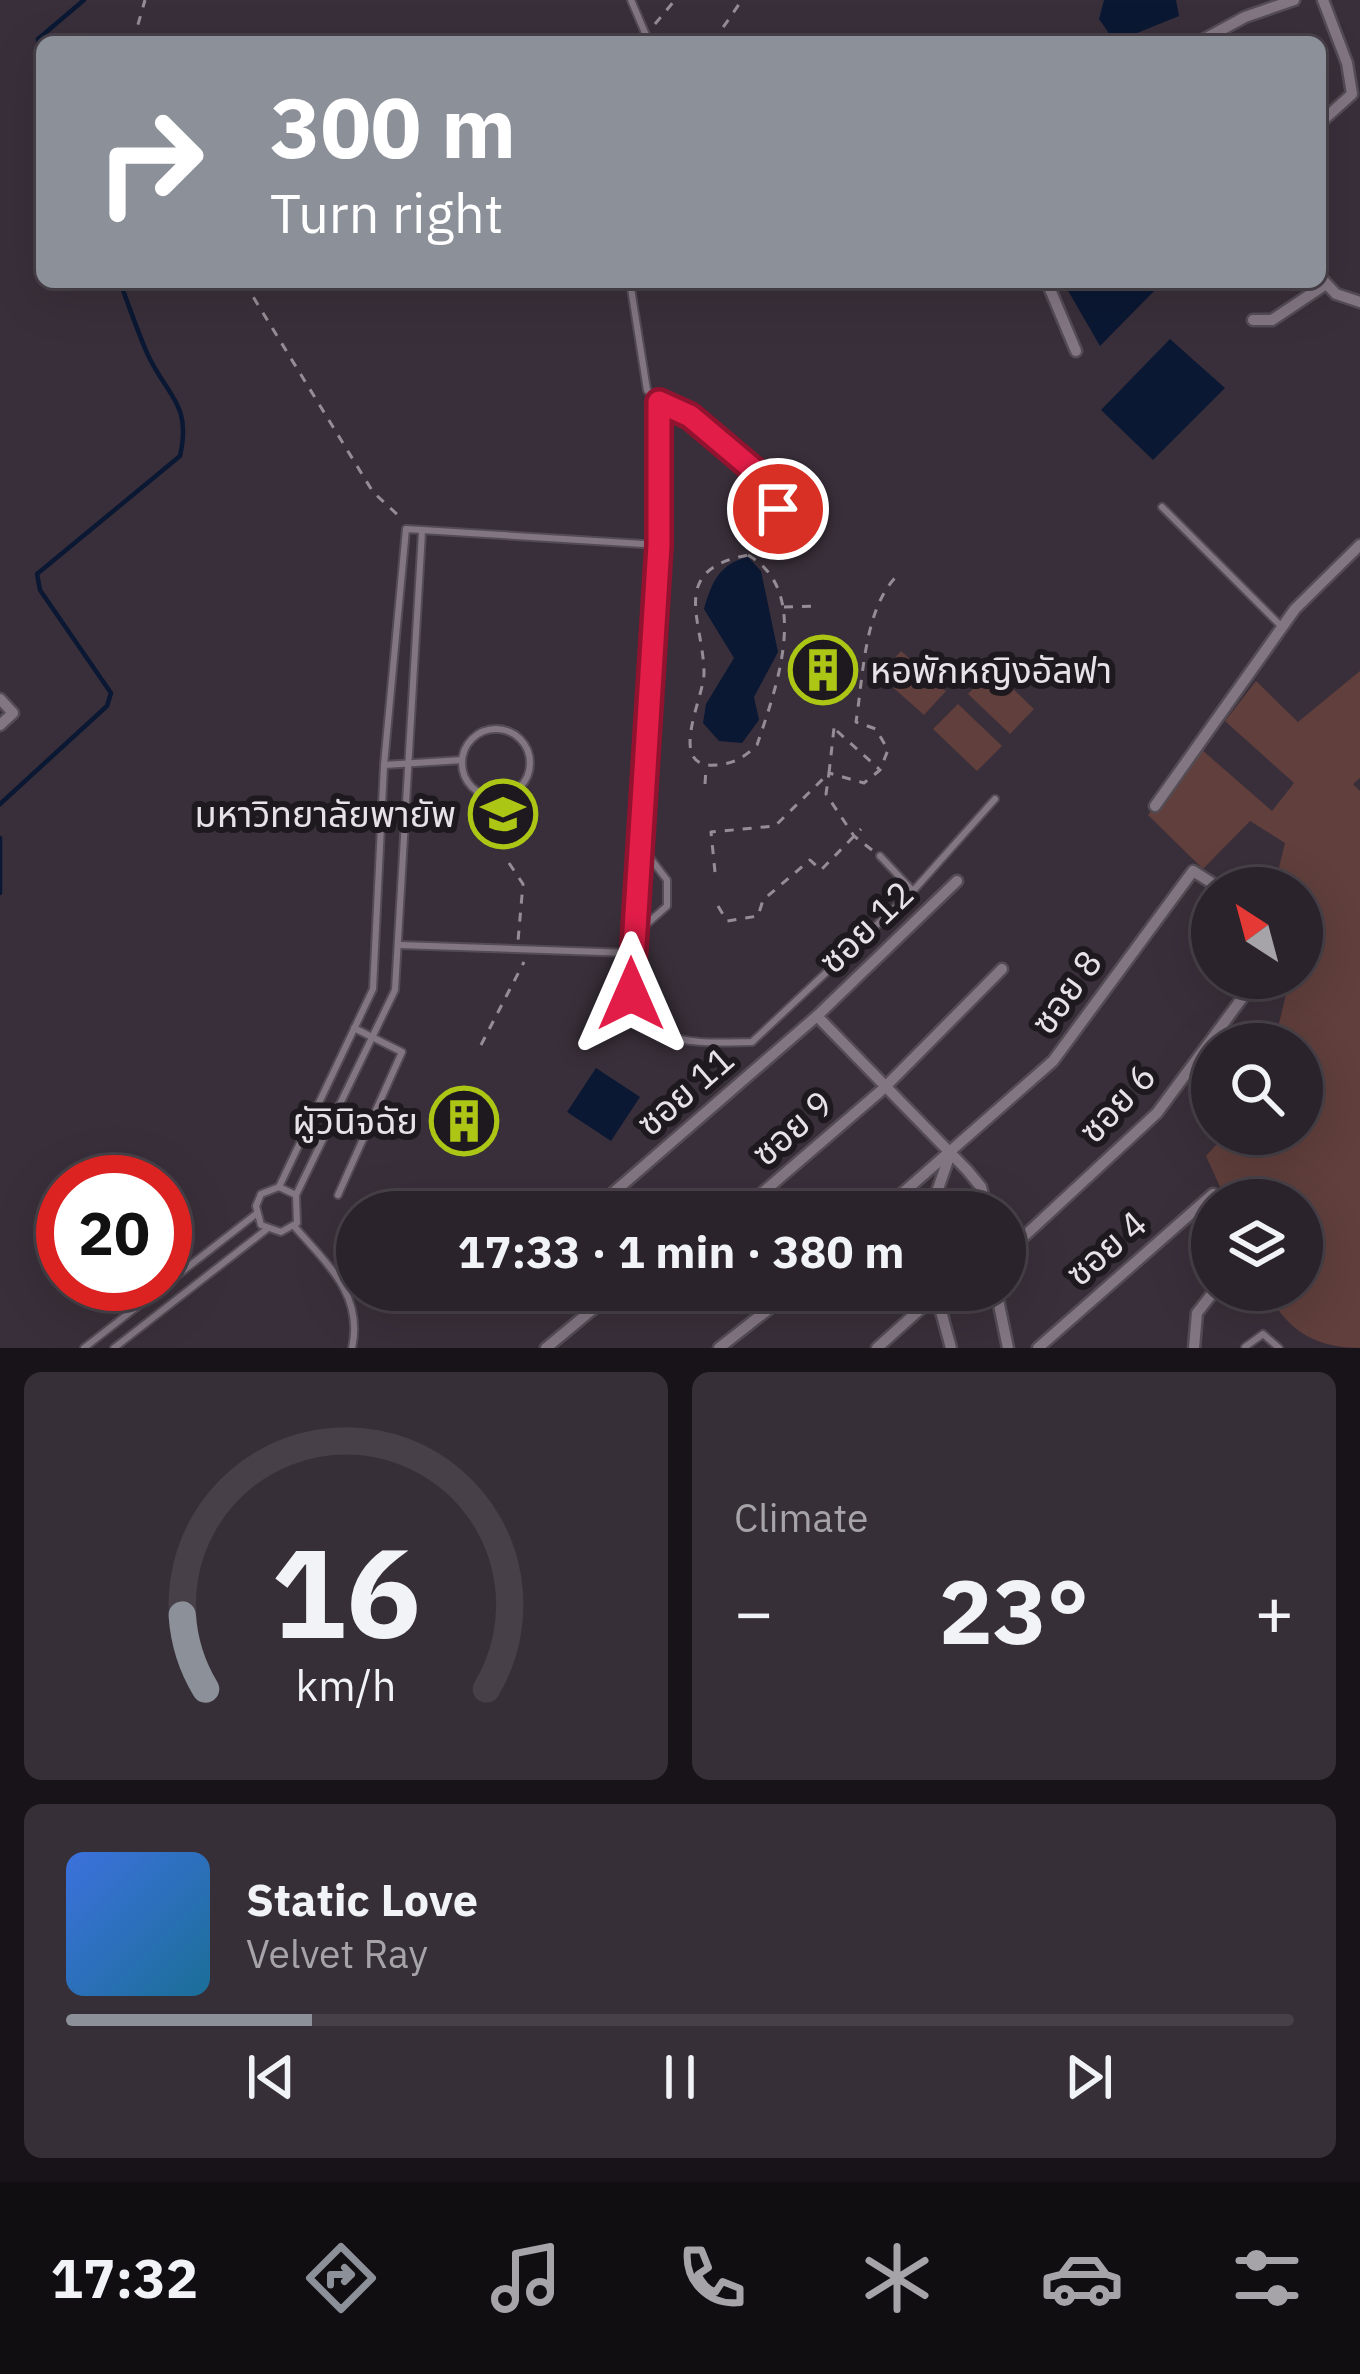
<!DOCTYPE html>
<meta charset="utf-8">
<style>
:root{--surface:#2b232c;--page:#372f38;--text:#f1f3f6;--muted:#a6a4a9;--line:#474048;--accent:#8c9099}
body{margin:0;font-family:"IBM Plex Sans","Noto Sans Thai",sans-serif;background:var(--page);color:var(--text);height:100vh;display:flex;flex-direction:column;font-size:45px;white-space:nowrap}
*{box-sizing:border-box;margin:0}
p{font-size:39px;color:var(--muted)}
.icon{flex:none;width:66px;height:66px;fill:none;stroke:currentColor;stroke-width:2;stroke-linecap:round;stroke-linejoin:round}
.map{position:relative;height:1348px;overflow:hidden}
.sheet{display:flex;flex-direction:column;gap:24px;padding:24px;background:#181318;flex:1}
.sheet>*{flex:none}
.top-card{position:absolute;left:36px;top:36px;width:1290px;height:252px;border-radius:18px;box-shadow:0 12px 48px #0002,0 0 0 3px var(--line);background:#8c9099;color:#fff;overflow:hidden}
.needle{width:78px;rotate:324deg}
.controls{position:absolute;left:1191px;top:867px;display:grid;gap:24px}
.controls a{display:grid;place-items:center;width:132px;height:132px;border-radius:50%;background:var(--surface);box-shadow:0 12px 48px #0002,0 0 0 3px var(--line);font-size:60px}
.speed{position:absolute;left:36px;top:1155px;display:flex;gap:24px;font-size:60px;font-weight:700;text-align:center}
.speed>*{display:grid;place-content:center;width:156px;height:156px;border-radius:50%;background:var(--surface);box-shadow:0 12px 48px #0002,0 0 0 3px var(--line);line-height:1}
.speed .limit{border:18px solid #d22;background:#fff;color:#111}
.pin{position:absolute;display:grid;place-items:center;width:102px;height:102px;color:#fff;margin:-51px;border:6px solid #fff;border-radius:50%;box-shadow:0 3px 12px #0007}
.me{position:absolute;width:132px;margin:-66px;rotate:0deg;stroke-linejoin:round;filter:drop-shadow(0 0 9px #0008)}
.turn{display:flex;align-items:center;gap:42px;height:252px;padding:0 36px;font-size:54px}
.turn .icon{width:156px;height:156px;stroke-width:2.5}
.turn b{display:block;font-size:84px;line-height:102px}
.big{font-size:90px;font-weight:700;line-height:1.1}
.sheet .card{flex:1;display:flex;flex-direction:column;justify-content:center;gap:18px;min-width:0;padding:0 42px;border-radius:18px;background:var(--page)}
.sheet .dial{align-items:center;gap:0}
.dial svg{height:312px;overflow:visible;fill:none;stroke:var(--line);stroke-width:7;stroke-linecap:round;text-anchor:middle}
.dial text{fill:var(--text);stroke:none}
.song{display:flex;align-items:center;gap:36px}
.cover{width:144px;height:144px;border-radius:18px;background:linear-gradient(135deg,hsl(220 70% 55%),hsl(200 70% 35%))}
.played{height:12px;border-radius:6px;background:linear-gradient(90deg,var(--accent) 20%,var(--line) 20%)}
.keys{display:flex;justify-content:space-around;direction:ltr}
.heat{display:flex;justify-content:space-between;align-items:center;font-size:66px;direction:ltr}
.sheet .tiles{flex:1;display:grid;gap:24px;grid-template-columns:1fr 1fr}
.card:last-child{grid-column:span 2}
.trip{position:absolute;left:336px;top:1191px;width:690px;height:120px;border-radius:60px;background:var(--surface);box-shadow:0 12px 48px #0002,0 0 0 3px var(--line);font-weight:700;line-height:120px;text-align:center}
.menu{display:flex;height:192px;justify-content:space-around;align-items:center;background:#110e12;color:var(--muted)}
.menu .icon{width:84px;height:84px}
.menu .selected{color:var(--accent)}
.menu b{font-size:54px;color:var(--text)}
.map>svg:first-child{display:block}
.grass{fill:#603f3c}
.water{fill:#0b1833}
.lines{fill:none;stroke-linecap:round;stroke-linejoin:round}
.stream{stroke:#0b1833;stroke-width:4.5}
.service-casing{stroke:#544c55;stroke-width:10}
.minor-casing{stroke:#544c55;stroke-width:15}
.path{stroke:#958d96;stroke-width:3;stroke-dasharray:9 9;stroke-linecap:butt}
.service{stroke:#827682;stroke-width:6}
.minor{stroke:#827682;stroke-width:10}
.route-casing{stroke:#92132f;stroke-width:30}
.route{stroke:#e11d48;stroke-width:21}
.labels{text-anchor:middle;stroke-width:12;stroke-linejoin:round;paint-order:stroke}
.poi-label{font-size:36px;fill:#e8e2e8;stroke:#1d191e;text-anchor:end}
.street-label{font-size:36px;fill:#e8e2e8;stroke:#1d191e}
</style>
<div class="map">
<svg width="1360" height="1348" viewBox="0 0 1360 1348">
<rect width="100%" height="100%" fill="#392f3a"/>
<g class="grass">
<polygon points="901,651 946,691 924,715 879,675"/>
<polygon points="992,669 1034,709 1010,734 968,694"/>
<path d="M1360 671V778L1353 784 1360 791V1348C1316 1348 1286 1331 1267 1290H1302V1200H1226L1206 1156 1226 1134H1302V1044H1274L1290 978H1302V888H1274L1285 843 1250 821 1203 869 1148 815 1201 749 1272 811 1294 783 1225 721 1256 681 1298 722Z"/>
<polygon points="958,704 1002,746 977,771 933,729"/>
</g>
<g class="water">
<polygon points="1104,0 1176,0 1179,16 1115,42 1099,19"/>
<polygon points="1063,282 1163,282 1100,346"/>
<polygon points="1170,339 1225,388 1153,460 1101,410"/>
<path d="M748 557 761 571 778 652 754 697 759 720 742 743 719 741 703 723 706 704 734 658 704 609C712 582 719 564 748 557Z"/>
<polygon points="596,1068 640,1097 611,1141 567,1112"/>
</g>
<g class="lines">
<g class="stream">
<polyline points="42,52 38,39 84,0"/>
<path d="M0 804 107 706 111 693 40 590 37 574 180 456C192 403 167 397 147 353 137 330 129 306 120 282"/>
<polyline points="0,838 0,893"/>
</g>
<defs>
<g id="service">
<polyline points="631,0 646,35 640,42"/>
<path d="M630 282 647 390C686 427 768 450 778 509"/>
<path d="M659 402V545L630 953C633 1045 673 1044 752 1042L913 891 995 799"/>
<polyline points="1162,507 1282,627"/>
<circle cx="496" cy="763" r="34"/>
<polyline points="384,765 462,760"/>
<polyline points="498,829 500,797"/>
<polyline points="880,856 913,891"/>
<polyline points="631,938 667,906 667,880 638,842"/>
<polyline points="400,945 630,953"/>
<polyline points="334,1118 365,1133"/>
<polyline points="279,1187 373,989 384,765 406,529 659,545"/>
<polyline points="296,1195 279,1187 261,1194 256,1206 261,1225 281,1232 297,1223 296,1195 395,990 422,532"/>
<polyline points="338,1195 402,1052 354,1028"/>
<path d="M294 1226C326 1263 364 1295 352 1348"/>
<polyline points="1245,1347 1263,1334 1279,1348"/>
<polyline points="84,1348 256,1214"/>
<polyline points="114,1348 267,1229"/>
</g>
<g id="minor">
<polyline points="1199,42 1245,17 1294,0"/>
<polyline points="1320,123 1352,94 1347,63 1323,0"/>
<polyline points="1320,277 1336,294 1360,302"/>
<polyline points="1047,282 1076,351"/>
<polyline points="1253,320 1272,320 1326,284"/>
<polyline points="0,699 13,713 0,725"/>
<polyline points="1155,806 1295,609 1360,545"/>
<polyline points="817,1016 967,1170 981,1187 987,1212"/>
<polyline points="591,1212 817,1016 957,881"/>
<polyline points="740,1212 883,1089 1002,969"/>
<polyline points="881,1212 1053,1061 1193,871 1220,888"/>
<polyline points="930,1212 948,1160"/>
<polyline points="1005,1254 1157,1113 1257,978"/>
<polyline points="996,1290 1008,1348"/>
<polyline points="936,1293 951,1348"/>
<polyline points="546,1348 616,1290"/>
<polyline points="719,1348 793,1290"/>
<polyline points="877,1348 936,1295"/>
<polyline points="1038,1348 1213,1194"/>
<polyline points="1194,1348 1197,1313 1215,1290"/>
</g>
</defs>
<use href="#service" class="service-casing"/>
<use href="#minor" class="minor-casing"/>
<g class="path">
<polyline points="655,24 675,0"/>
<polyline points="133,42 145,0"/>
<polyline points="713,42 742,0"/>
<polyline points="244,282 373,492 401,518"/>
<path d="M748 555C813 592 775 691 757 745 745 757 733 764 716 765 665 769 705 696 704 672 703 619 668 570 748 555Z"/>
<polyline points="784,607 818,606"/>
<polyline points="837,731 879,769"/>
<polyline points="705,784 706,768"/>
<path d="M872 850 854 836 826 794 829 773 864 783 880 770 888 750 876 729 856 722C863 678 864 611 895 578"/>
<polyline points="509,863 523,884 518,941"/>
<polyline points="715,872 711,832 775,826 829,773 834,728"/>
<polyline points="718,906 727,921 758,916 763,900 810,860 821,870 861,829"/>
<polyline points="481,1045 524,962"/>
<polyline points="950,1290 955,1311"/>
</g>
<use href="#service" class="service"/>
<use href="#minor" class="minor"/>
</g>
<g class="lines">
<defs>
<polyline id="route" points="631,994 659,545 659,402 690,416 774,487 778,509"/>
</defs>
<use href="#route" class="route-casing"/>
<use href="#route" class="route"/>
</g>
<defs>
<symbol id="building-ring" viewBox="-11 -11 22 22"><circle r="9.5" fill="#1d191e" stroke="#abc615" stroke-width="1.5"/><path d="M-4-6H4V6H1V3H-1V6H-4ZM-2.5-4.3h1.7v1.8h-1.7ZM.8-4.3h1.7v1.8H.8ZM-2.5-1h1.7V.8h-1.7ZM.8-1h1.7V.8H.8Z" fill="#abc615"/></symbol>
<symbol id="university-ring" viewBox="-11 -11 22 22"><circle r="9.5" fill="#1d191e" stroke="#abc615" stroke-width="1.5"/><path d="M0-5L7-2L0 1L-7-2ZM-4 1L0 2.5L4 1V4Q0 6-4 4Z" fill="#abc615"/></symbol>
</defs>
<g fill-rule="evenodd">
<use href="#building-ring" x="785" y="632" width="76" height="76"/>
<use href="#university-ring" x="465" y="776" width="76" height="76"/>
<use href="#building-ring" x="426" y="1083" width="76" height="76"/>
</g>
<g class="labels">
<g class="poi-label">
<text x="870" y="683" text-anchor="start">หอพักหญิงอัลฟา</text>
<text x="456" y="827">มหาวิทยาลัยพายัพ</text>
<text x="418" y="1134">ผัูวินิจฉัย</text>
</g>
<g class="street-label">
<text transform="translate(866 927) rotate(-44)" y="13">ซอย 12</text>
<text transform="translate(1066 992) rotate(-54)" y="13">ซอย 8</text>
<text transform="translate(685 1091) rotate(-41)" y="13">ซอย 11</text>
<text transform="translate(1117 1103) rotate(-47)" y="13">ซอย 6</text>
<text transform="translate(792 1128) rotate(-41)" y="13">ซอย 9</text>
<text transform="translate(1106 1248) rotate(-41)" y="13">ซอย 4</text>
</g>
</g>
</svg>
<div class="controls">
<a><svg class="needle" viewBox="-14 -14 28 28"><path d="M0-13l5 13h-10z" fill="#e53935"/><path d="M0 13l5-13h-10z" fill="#a6a4a9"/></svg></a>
<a><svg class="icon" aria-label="search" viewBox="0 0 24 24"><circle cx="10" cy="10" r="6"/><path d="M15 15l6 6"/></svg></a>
<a><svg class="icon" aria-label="layers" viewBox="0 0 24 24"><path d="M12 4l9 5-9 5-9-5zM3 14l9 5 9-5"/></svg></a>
</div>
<div class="speed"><div class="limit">20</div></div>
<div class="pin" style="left:778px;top:509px;background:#d93025"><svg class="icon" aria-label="arrive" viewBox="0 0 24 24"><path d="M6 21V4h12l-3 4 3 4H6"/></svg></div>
<svg class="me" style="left:631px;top:994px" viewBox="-20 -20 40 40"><path d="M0-17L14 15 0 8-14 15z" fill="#e11d48" stroke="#fff" stroke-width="4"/></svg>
<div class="trip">17:33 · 1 min · 380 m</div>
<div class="top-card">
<div class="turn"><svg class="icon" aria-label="right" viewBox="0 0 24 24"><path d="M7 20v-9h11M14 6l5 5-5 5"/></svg><div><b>300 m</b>Turn right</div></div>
</div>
</div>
<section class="sheet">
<div class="tiles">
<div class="card dial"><svg viewBox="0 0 100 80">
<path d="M14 69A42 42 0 1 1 86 69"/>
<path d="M14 69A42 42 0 0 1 8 50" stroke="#8c9099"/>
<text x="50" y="56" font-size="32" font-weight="700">16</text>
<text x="50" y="72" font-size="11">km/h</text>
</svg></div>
<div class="card"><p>Climate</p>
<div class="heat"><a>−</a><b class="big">23°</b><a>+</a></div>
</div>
<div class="card">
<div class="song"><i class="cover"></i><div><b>Static Love</b><p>Velvet Ray</p></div></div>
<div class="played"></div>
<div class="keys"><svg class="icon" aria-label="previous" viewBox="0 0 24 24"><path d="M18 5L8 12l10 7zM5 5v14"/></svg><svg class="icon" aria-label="pause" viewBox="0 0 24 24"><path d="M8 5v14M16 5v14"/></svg><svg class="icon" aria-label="next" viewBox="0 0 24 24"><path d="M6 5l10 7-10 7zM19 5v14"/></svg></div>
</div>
</div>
</section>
<nav class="menu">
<b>17:32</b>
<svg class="icon selected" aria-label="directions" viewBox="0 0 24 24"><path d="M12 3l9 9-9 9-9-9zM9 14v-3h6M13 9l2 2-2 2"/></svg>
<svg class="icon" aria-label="music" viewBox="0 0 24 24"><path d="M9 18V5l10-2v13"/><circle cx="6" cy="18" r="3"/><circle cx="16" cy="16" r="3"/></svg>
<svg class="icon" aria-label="phone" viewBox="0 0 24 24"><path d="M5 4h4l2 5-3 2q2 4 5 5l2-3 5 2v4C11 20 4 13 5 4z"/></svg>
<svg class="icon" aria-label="climate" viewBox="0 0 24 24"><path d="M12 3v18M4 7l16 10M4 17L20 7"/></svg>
<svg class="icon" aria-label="car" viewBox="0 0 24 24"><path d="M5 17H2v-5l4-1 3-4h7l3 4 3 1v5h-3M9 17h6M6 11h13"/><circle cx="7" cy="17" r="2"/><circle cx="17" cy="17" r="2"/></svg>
<svg class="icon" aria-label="filters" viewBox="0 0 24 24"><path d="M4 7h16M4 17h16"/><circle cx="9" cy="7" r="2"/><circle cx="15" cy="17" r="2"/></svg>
</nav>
